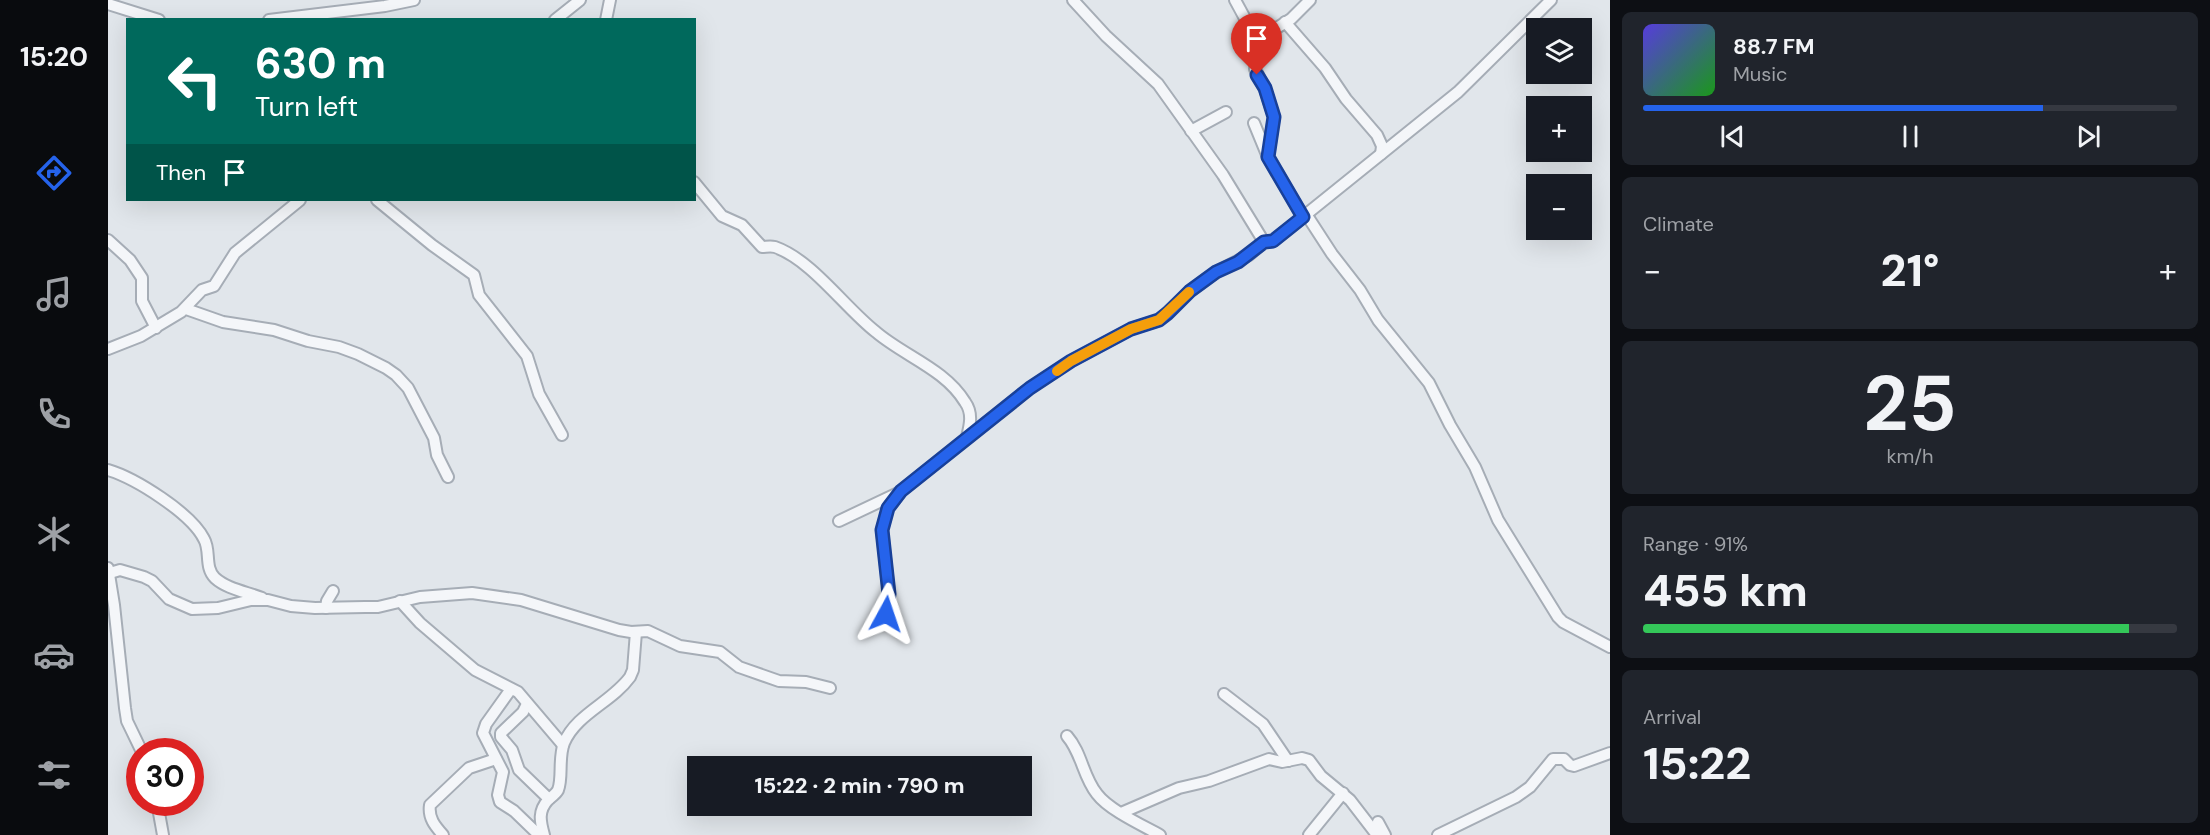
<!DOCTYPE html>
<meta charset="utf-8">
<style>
:root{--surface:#171b24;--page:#20242c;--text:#f1f3f6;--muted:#9ea1a6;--line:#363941;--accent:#2563eb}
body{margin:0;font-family:"DM Sans",sans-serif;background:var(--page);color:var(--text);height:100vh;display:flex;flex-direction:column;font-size:22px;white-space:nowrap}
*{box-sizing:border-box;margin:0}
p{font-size:20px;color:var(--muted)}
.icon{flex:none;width:33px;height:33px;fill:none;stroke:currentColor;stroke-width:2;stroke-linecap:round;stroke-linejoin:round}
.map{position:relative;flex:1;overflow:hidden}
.panel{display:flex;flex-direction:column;gap:12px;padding:12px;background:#0d0f14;width:600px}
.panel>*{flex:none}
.hud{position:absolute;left:18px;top:18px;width:570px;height:183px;border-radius:0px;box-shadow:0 6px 24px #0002;background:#00695c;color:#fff;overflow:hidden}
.controls{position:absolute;left:1418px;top:18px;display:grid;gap:12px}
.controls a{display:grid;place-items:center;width:66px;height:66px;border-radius:0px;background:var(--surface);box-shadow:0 6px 24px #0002;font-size:30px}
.speed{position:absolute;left:18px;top:738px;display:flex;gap:12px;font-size:30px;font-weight:700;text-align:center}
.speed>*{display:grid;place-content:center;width:78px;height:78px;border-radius:50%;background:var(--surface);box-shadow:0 6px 24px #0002;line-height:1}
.speed .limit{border:9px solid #d22;background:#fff;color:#111}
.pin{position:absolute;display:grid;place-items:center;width:51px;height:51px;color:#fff;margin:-62px -26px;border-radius:50% 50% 50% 0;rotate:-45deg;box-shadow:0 0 6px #0007}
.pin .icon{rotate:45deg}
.me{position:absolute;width:66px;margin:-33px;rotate:5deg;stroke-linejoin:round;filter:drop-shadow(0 0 4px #0008)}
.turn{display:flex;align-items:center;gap:21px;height:126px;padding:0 30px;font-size:27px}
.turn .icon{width:78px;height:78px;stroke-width:2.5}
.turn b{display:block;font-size:42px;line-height:51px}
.then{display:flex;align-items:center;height:57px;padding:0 30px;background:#0003;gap:12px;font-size:22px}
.big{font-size:45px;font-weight:800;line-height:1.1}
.panel .card{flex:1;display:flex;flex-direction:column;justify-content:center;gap:9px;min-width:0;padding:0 21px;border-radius:9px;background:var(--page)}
.panel .dial{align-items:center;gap:0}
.dial b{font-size:78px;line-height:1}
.song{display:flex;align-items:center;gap:18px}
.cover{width:72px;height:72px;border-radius:9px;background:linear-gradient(135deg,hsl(250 70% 55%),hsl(120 70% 35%))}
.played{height:6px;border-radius:3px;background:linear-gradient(90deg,var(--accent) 75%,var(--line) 75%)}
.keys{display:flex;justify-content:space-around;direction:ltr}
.heat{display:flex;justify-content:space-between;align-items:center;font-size:33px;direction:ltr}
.charge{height:9px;border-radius:4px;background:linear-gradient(90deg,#34c759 91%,var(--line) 0)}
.trip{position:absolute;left:579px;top:756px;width:345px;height:60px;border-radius:0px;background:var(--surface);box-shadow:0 6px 24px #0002;font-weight:800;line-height:60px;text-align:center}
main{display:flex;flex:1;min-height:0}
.tabs{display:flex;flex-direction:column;width:108px;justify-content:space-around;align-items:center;background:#090b0e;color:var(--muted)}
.tabs .icon{width:42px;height:42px}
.tabs .selected{color:var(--accent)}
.tabs b{font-size:27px;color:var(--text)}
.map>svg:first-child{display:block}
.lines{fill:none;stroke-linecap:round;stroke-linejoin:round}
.minor-casing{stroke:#a6adb6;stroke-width:14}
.minor{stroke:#f4f6f9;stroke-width:10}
.route-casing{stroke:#184099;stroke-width:15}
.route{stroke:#2563eb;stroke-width:10}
.slow{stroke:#f59e0b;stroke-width:10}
</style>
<main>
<nav class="tabs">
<b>15:20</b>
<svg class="icon selected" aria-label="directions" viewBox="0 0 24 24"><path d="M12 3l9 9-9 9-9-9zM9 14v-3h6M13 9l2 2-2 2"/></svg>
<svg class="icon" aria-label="music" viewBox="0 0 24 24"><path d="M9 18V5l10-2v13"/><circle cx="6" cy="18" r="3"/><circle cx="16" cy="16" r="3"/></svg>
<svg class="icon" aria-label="phone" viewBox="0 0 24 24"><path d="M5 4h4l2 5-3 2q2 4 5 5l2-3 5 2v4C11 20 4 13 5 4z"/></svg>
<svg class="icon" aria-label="climate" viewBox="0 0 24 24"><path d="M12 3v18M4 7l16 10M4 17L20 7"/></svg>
<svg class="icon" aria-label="car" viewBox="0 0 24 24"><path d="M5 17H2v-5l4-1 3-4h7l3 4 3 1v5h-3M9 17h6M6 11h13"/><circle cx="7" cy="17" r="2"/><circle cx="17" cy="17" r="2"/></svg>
<svg class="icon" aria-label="filters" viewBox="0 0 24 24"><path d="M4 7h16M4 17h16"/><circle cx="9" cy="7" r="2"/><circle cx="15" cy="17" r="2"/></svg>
</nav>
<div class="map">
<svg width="1502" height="835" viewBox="0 0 1502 835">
<rect width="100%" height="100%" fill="#e1e6eb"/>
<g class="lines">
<defs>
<g id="minor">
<polyline points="965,0 998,36 1050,84 1115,175 1156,242"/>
<polyline points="1127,0 1146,35 1150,48 1147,69 1157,89 1166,117 1160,157"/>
<polyline points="0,4 51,20"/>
<polyline points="161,20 277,6 306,0"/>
<polyline points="447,20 472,0"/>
<polyline points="498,20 502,0"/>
<polyline points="1177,22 1217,68 1238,99 1269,135 1274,146 1273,154"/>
<polyline points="1148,41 1183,19 1202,0"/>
<polyline points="1146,123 1160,157 1195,217"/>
<polyline points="1083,131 1118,112"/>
<path d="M586 182 614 216 634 225 654 247C658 247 662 246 667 247 704 260 737 308 768 332 796 356 837 369 857 402 865 413 862 425 859 437"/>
<polyline points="269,200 324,245 366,275 371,295 419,356 431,394 454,435"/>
<polyline points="1198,214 1224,254 1252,290 1270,320 1321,383 1342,425 1367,467 1390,520 1450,617 1455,622 1502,647"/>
<polyline points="0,240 22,260 34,278 34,301 48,328"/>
<polyline points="78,309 115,322 166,330 200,341 231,347 250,354 278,368 288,375 300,388 326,438 329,455 340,477"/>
<polyline points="0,349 33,336 73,312 94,290 106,286 127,253 192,200"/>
<path d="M0 470C27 478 83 513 96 539 103 551 96 567 107 578 119 589 139 592 154 598"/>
<polyline points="731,521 790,493"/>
<polyline points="0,568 6,605 17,708 19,721 34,752"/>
<polyline points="2,573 12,570 36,577 44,581 61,599 84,609 110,608 143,600 160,600 183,606 207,608 257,607 270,607 312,597 364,593 413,600 511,630 523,632 540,631 572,646 612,652 631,667 671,681 698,682 722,688"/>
<polyline points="292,601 312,623 367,670 410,692 455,745"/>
<polyline points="218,608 219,601 225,591"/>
<polyline points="778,614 781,594 774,530 780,508 793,491 922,388 963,361 1023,329 1051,320 1082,291 1108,272 1141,255 1156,242 1165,241 1350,92 1443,0"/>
<polyline points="403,689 378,724 375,733 395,772 390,795 392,802 406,811 431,835"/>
<polyline points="1116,694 1155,724 1180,761"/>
<polyline points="419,704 415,712 393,733 393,737 404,750 411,770 441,799"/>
<path d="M959 736C974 753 975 777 989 794 1001 810 1034 825 1052 835"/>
<polyline points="49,802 55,835"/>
<polyline points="1013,813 1071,788 1101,781 1161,759 1174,762 1194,758 1201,760 1213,776 1242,800 1269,835"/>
<polyline points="1270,822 1277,835"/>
<path d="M335 835C327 826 320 818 322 805L361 768 388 759"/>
<path d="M436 835C432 821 430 811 440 800 443 797 448 794 450 790 455 778 450 758 456 743 468 714 504 702 522 677L525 670 528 632"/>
<polyline points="1201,835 1235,793"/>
<polyline points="1330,835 1408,797 1422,787 1445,759 1456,759 1462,765 1466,766 1502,753"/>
</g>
</defs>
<use href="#minor" class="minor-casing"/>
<use href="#minor" class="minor"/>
</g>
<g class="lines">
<defs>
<polyline id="route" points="778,614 781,594 774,530 780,508 793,491 922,388 963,361 1023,329 1051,320 1060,313 1082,291 1108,272 1130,262 1156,242 1165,241 1195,217 1160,157 1166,117 1157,88 1149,75"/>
</defs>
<use href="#route" class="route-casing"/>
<use href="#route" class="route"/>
<polyline class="slow" points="949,371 963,361 1023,329 1051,320 1081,292"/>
</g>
</svg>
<div class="controls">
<a><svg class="icon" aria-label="layers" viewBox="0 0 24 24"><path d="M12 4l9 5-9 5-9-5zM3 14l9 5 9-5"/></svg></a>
<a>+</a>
<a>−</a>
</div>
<div class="speed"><div class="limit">30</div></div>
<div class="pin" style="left:1149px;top:75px;background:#d93025"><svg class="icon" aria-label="arrive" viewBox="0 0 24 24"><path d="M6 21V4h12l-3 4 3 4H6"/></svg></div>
<svg class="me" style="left:778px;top:614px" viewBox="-20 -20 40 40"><path d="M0-17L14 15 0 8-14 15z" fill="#2563eb" stroke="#fff" stroke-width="4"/></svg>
<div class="trip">15:22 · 2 min · 790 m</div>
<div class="hud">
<div class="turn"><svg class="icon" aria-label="left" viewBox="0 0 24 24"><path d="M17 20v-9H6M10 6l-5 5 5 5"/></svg><div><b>630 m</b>Turn left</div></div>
<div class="then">Then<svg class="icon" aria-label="arrive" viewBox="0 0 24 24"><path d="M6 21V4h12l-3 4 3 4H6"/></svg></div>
</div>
</div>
<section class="panel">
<div class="card">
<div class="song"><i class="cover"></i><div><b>88.7 FM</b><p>Music</p></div></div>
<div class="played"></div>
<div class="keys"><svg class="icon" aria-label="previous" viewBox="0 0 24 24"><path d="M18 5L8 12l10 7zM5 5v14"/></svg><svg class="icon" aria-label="pause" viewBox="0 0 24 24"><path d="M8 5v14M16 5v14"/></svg><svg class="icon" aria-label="next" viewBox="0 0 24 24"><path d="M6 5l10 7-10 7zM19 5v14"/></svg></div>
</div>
<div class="card"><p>Climate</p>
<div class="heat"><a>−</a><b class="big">21°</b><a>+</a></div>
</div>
<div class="card dial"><b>25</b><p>km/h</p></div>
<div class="card"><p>Range · 91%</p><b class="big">455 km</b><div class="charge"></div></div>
<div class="card"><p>Arrival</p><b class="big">15:22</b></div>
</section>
</main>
